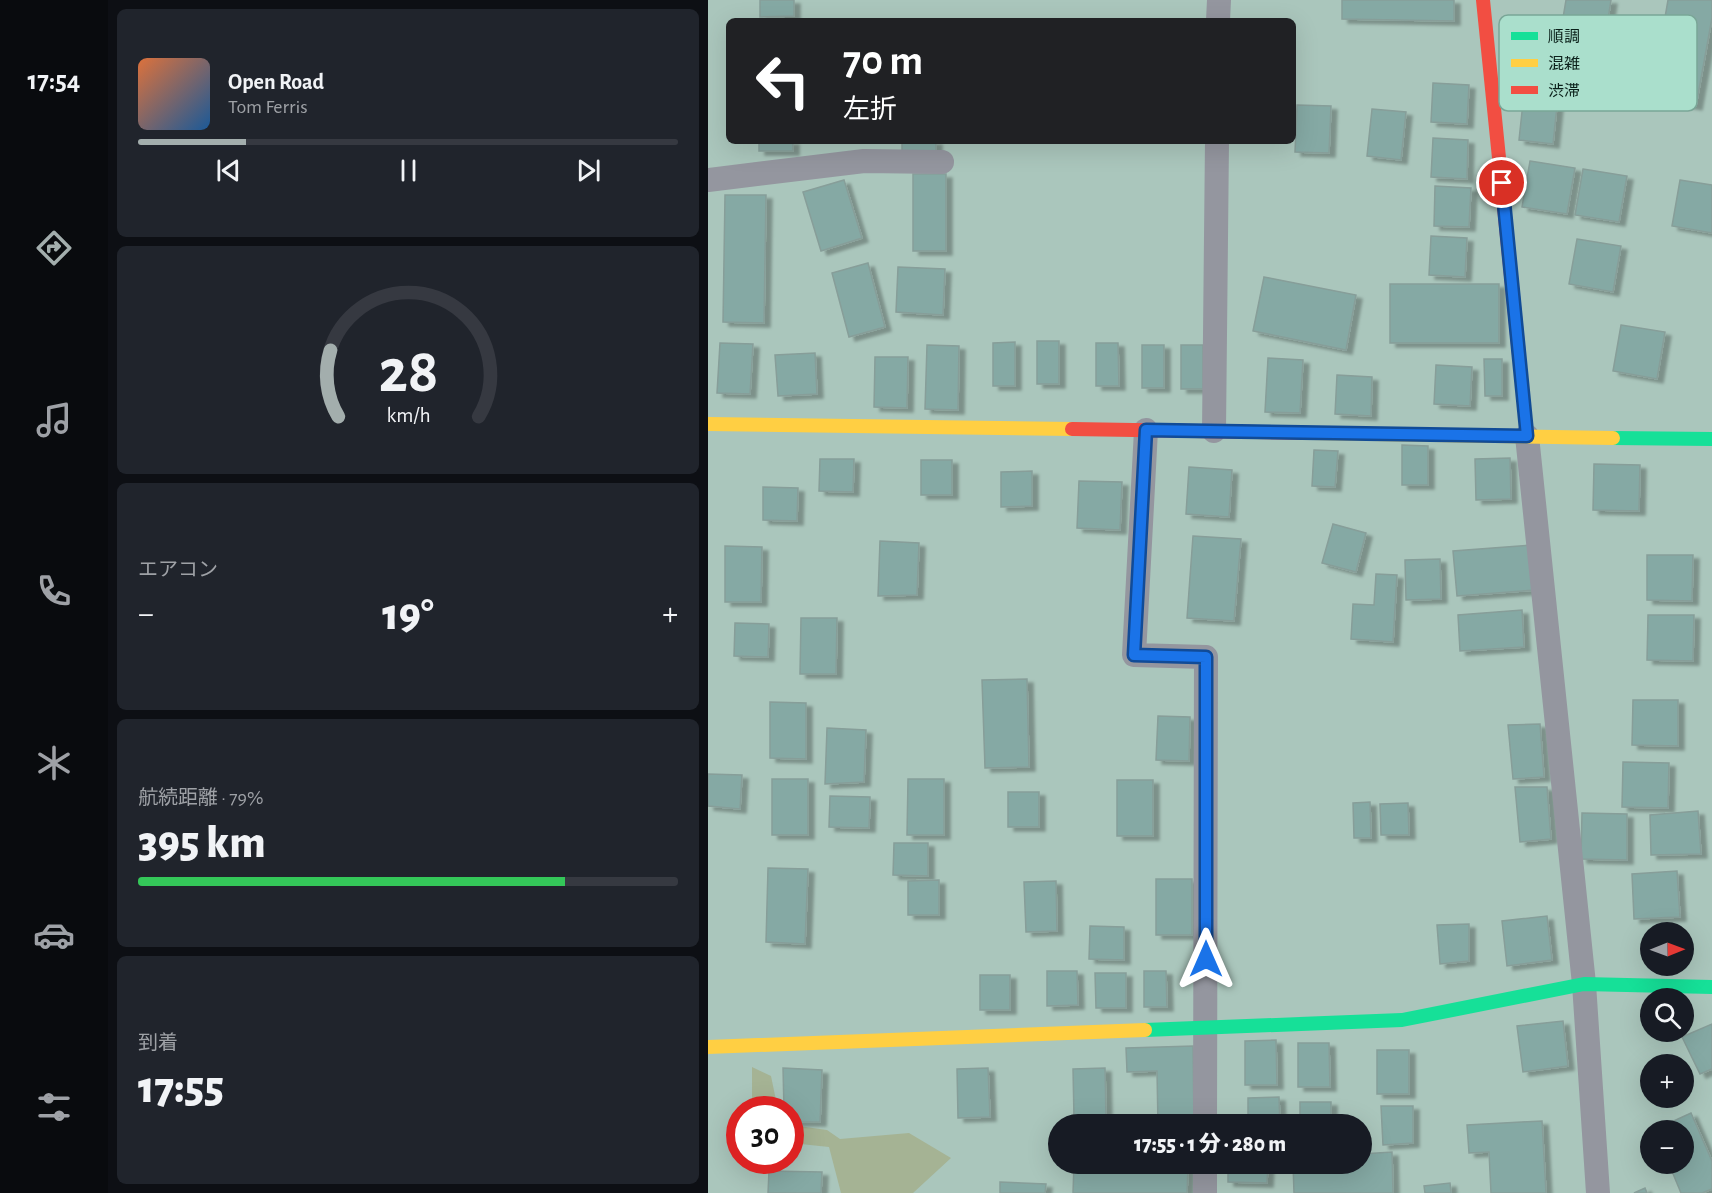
<!DOCTYPE html>
<html lang="ja">
<meta charset="utf-8">
<style>
:root{--surface:#171b24;--page:#20242c;--text:#f1f3f6;--muted:#9ea1a6;--line:#363941;--accent:#a3aead}
body{margin:0;font-family:"Alegreya Sans","Noto Sans JP",sans-serif;background:var(--page);color:var(--text);height:100vh;display:flex;flex-direction:column;font-size:22px;white-space:nowrap}
*{box-sizing:border-box;margin:0}
p{font-size:20px;color:var(--muted)}
.icon{flex:none;width:33px;height:33px;fill:none;stroke:currentColor;stroke-width:2;stroke-linecap:round;stroke-linejoin:round}
.map{position:relative;flex:1;overflow:hidden}
.sheet{display:flex;flex-direction:column;gap:9px;padding:9px;background:#0d0f14;width:600px}
.sheet>*{flex:none}
.top-card{position:absolute;left:18px;top:18px;width:570px;height:126px;border-radius:9px;box-shadow:0 6px 24px #0002;background:#202124;color:#fff;overflow:hidden}
.needle{width:39px;rotate:89deg}
.controls{position:absolute;left:932px;top:922px;display:grid;gap:12px}
.controls a{display:grid;place-items:center;width:54px;height:54px;border-radius:50%;background:var(--surface);box-shadow:0 6px 24px #0002;font-size:30px}
.speed{position:absolute;left:18px;top:1096px;display:flex;gap:12px;font-size:30px;font-weight:700;text-align:center}
.speed>*{display:grid;place-content:center;width:78px;height:78px;border-radius:50%;background:var(--surface);box-shadow:0 6px 24px #0002;line-height:1}
.speed .limit{border:9px solid #d22;background:#fff;color:#111}
.pin{position:absolute;display:grid;place-items:center;width:51px;height:51px;color:#fff;margin:-26px;border:3px solid #fff;border-radius:50%;box-shadow:0 2px 6px #0007}
.me{position:absolute;width:66px;margin:-33px;rotate:0deg;stroke-linejoin:round;filter:drop-shadow(0 0 4px #0008)}
.turn{display:flex;align-items:center;gap:21px;height:126px;padding:0 18px;font-size:27px}
.turn .icon{width:78px;height:78px;stroke-width:2.5}
.turn b{display:block;font-size:42px;line-height:51px}
.big{font-size:45px;font-weight:800;line-height:1.1}
.sheet .card{flex:1;display:flex;flex-direction:column;justify-content:center;gap:9px;min-width:0;padding:0 21px;border-radius:9px;background:var(--page)}
.sheet .dial{align-items:center;gap:0}
.dial svg{height:156px;overflow:visible;fill:none;stroke:var(--line);stroke-width:7;stroke-linecap:round;text-anchor:middle}
.dial text{fill:var(--text);stroke:none}
.song{display:flex;align-items:center;gap:18px}
.cover{width:72px;height:72px;border-radius:9px;background:linear-gradient(135deg,hsl(20 70% 55%),hsl(210 70% 35%))}
.played{height:6px;border-radius:3px;background:linear-gradient(90deg,var(--accent) 20%,var(--line) 20%)}
.keys{display:flex;justify-content:space-around;direction:ltr}
.heat{display:flex;justify-content:space-between;align-items:center;font-size:33px;direction:ltr}
.charge{height:9px;border-radius:4px;background:linear-gradient(90deg,#34c759 79%,var(--line) 0)}
.trip{position:absolute;left:340px;top:1114px;width:324px;height:60px;border-radius:30px;background:var(--surface);box-shadow:0 6px 24px #0002;font-weight:800;line-height:60px;text-align:center}
main{display:flex;flex:1;min-height:0}
.tabs{display:flex;flex-direction:column;width:108px;justify-content:space-around;align-items:center;background:#090b0e;color:var(--muted)}
.tabs .icon{width:42px;height:42px}
.tabs .selected{color:var(--accent)}
.tabs b{font-size:27px;color:var(--text)}
.map>svg:first-child{display:block}
.green{fill:#a5b394}
.building{fill:#85a9a4;stroke:#879e99;stroke-width:1.5;filter:url(#shadow)}
.lines{fill:none;stroke-linecap:round;stroke-linejoin:round}
.street{stroke:#94969f;stroke-width:24}
.fast{stroke:#16e098;stroke-width:14}
.slow{stroke:#ffcf43;stroke-width:14}
.jam{stroke:#f24e42;stroke-width:14}
.route-casing{stroke:#114b97;stroke-width:15}
.route{stroke:#1a73e8;stroke-width:10}
.key{fill:#aadfcc;stroke:#7aa697;stroke-width:1.5}
.key-label{font-size:16px;fill:#0b201a}
</style>
<main>
<nav class="tabs">
<b>17:54</b>
<svg class="icon selected" aria-label="directions" viewBox="0 0 24 24"><path d="M12 3l9 9-9 9-9-9zM9 14v-3h6M13 9l2 2-2 2"/></svg>
<svg class="icon" aria-label="music" viewBox="0 0 24 24"><path d="M9 18V5l10-2v13"/><circle cx="6" cy="18" r="3"/><circle cx="16" cy="16" r="3"/></svg>
<svg class="icon" aria-label="phone" viewBox="0 0 24 24"><path d="M5 4h4l2 5-3 2q2 4 5 5l2-3 5 2v4C11 20 4 13 5 4z"/></svg>
<svg class="icon" aria-label="climate" viewBox="0 0 24 24"><path d="M12 3v18M4 7l16 10M4 17L20 7"/></svg>
<svg class="icon" aria-label="car" viewBox="0 0 24 24"><path d="M5 17H2v-5l4-1 3-4h7l3 4 3 1v5h-3M9 17h6M6 11h13"/><circle cx="7" cy="17" r="2"/><circle cx="17" cy="17" r="2"/></svg>
<svg class="icon" aria-label="filters" viewBox="0 0 24 24"><path d="M4 7h16M4 17h16"/><circle cx="9" cy="7" r="2"/><circle cx="15" cy="17" r="2"/></svg>
</nav>
<section class="sheet">
<div class="card">
<div class="song"><i class="cover"></i><div><b>Open Road</b><p>Tom Ferris</p></div></div>
<div class="played"></div>
<div class="keys"><svg class="icon" aria-label="previous" viewBox="0 0 24 24"><path d="M18 5L8 12l10 7zM5 5v14"/></svg><svg class="icon" aria-label="pause" viewBox="0 0 24 24"><path d="M8 5v14M16 5v14"/></svg><svg class="icon" aria-label="next" viewBox="0 0 24 24"><path d="M6 5l10 7-10 7zM19 5v14"/></svg></div>
</div>
<div class="card dial"><svg viewBox="0 0 100 80">
<path d="M14 69A42 42 0 1 1 86 69"/>
<path d="M14 69A42 42 0 0 1 10 35" stroke="#a3aead"/>
<text x="50" y="56" font-size="32" font-weight="700">28</text>
<text x="50" y="72" font-size="11">km/h</text>
</svg></div>
<div class="card"><p>エアコン</p>
<div class="heat"><a>−</a><b class="big">19°</b><a>+</a></div>
</div>
<div class="card"><p>航続距離 · 79%</p><b class="big">395 km</b><div class="charge"></div></div>
<div class="card"><p>到着</p><b class="big">17:55</b></div>
</section>
<div class="map">
<svg width="1004" height="1193" viewBox="0 0 1004 1193">
<defs>
<filter id="shadow"><feDropShadow dx="6" dy="4" stdDeviation="1.5" flood-color="#0004"/></filter>
</defs>
<rect width="100%" height="100%" fill="#aac6bc"/>
<g class="green">
<polygon points="44,1067 63,1076 70,1110 44,1110"/>
<polygon points="83,1125 119,1130 132,1139 201,1133 243,1158 205,1193 133,1193 121,1147 83,1143"/>
</g>
<g class="building">
<polygon points="52,0 86,0 86,16 52,17"/>
<polygon points="634,0 746,0 746,21 634,19"/>
<polygon points="858,0 903,0 899,26 855,18"/>
<polygon points="960,0 1004,0 1004,18 988,106 943,98"/>
<polygon points="725,83 761,85 759,124 723,122"/>
<polygon points="816,93 850,96 845,144 811,140"/>
<polygon points="589,105 623,106 621,153 587,152"/>
<polygon points="664,109 698,112 693,160 659,156"/>
<polygon points="725,138 760,140 759,179 723,177"/>
<rect x="51" y="141" width="34" height="10"/>
<polygon points="194,141 228,141 228,152 194,151"/>
<polygon points="822,161 867,168 859,214 814,207"/>
<polygon points="875,169 919,176 911,222 867,215"/>
<rect x="205" y="174" width="33" height="77"/>
<polygon points="136,180 154,238 113,251 95,192"/>
<polygon points="972,180 1004,185 1004,233 964,226"/>
<polygon points="727,186 763,188 761,227 726,226"/>
<polygon points="17,195 58,195 56,323 15,322"/>
<polygon points="723,236 759,238 757,277 721,275"/>
<polygon points="869,239 913,246 905,292 861,284"/>
<polygon points="160,263 177,327 141,337 124,273"/>
<polygon points="190,267 237,269 235,315 188,312"/>
<polygon points="556,277 648,295 638,350 545,331"/>
<rect x="682" y="284" width="109" height="59"/>
<polygon points="913,325 957,332 949,379 905,371"/>
<rect x="329" y="341" width="22" height="43"/>
<polygon points="307,342 307,386 285,386 285,343"/>
<polygon points="12,343 45,344 42,394 9,393"/>
<polygon points="388,343 410,343 411,386 388,386"/>
<polygon points="219,345 251,346 250,410 217,409"/>
<rect x="434" y="345" width="22" height="43"/>
<rect x="473" y="345" width="22" height="44"/>
<polygon points="107,353 109,394 70,396 67,355"/>
<polygon points="167,357 200,357 199,408 166,407"/>
<polygon points="560,358 595,360 592,413 557,412"/>
<polygon points="776,359 794,359 794,396 777,396"/>
<polygon points="728,365 764,367 762,406 726,404"/>
<polygon points="629,375 664,377 663,416 627,414"/>
<polygon points="694,445 720,446 720,485 694,485"/>
<polygon points="606,450 630,451 627,487 604,486"/>
<polygon points="802,458 803,499 768,500 767,459"/>
<polygon points="112,459 146,459 145,492 111,491"/>
<rect x="213" y="460" width="31" height="35"/>
<polygon points="886,464 932,465 931,511 885,510"/>
<polygon points="481,467 524,470 521,517 478,514"/>
<polygon points="324,471 324,506 293,507 293,472"/>
<polygon points="371,481 414,482 412,530 369,528"/>
<polygon points="55,487 90,488 89,521 55,520"/>
<polygon points="625,524 658,533 648,572 614,563"/>
<polygon points="485,536 533,539 526,621 479,618"/>
<polygon points="172,541 211,543 209,595 170,596"/>
<polygon points="823,545 827,590 749,596 745,551"/>
<polygon points="17,546 54,547 53,602 17,602"/>
<polygon points="939,555 985,555 984,601 939,600"/>
<polygon points="732,559 733,599 698,600 697,560"/>
<polygon points="668,574 689,575 685,642 643,639 645,604 666,605"/>
<polygon points="814,610 816,647 752,651 750,615"/>
<polygon points="940,615 986,615 985,661 939,660"/>
<polygon points="93,618 129,618 128,674 92,674"/>
<polygon points="27,623 61,624 60,657 26,656"/>
<polygon points="319,679 321,767 277,768 274,680"/>
<polygon points="925,700 970,700 970,746 924,745"/>
<polygon points="62,702 98,703 98,759 62,758"/>
<polygon points="450,716 482,717 481,761 448,760"/>
<polygon points="832,724 836,777 805,779 800,725"/>
<polygon points="119,728 158,730 156,782 117,784"/>
<polygon points="915,762 961,763 960,808 914,807"/>
<polygon points="0,774 34,775 32,809 0,806"/>
<rect x="64" y="779" width="36" height="56"/>
<polygon points="200,779 236,779 236,835 199,835"/>
<rect x="409" y="780" width="36" height="56"/>
<polygon points="807,787 839,787 843,839 812,842"/>
<rect x="300" y="792" width="31" height="35"/>
<polygon points="122,796 162,797 161,828 121,827"/>
<polygon points="662,802 663,838 646,838 645,803"/>
<polygon points="700,803 701,835 673,835 672,804"/>
<polygon points="990,811 993,854 943,855 942,815"/>
<polygon points="874,813 919,814 919,860 873,859"/>
<polygon points="186,843 220,843 220,876 185,875"/>
<polygon points="60,868 100,869 97,944 58,942"/>
<polygon points="969,871 972,917 926,919 924,874"/>
<rect x="448" y="879" width="36" height="56"/>
<polygon points="231,880 231,915 200,915 200,881"/>
<polygon points="348,881 349,931 318,932 316,882"/>
<polygon points="839,916 844,960 799,966 794,921"/>
<polygon points="761,924 761,961 732,964 729,925"/>
<polygon points="382,926 416,927 416,960 381,959"/>
<polygon points="339,971 369,971 370,1005 339,1006"/>
<polygon points="436,971 458,971 459,1007 436,1007"/>
<polygon points="387,973 418,973 418,1008 388,1008"/>
<rect x="272" y="975" width="30" height="35"/>
<polygon points="855,1021 860,1066 815,1072 809,1026"/>
<polygon points="1004,1024 1004,1069 992,1074 974,1037"/>
<polygon points="568,1040 569,1085 537,1085 537,1041"/>
<polygon points="590,1043 621,1043 622,1087 590,1087"/>
<polygon points="485,1046 486,1125 450,1125 449,1071 419,1072 418,1048"/>
<rect x="669" y="1050" width="32" height="44"/>
<polygon points="75,1068 114,1070 112,1122 82,1122 82,1110 76,1110"/>
<polygon points="280,1068 282,1117 250,1118 249,1069"/>
<polygon points="397,1068 398,1118 366,1118 365,1069"/>
<polygon points="571,1097 572,1125 540,1125 540,1098"/>
<rect x="592" y="1102" width="31" height="23"/>
<polygon points="673,1106 705,1106 705,1143 675,1145"/>
<polygon points="983,1113 1004,1161 1004,1189 994,1193 973,1193 961,1164 975,1164 975,1131 946,1130"/>
<polygon points="834,1121 838,1193 783,1193 781,1152 761,1153 759,1125"/>
<polygon points="684,1152 685,1193 586,1193 585,1164 654,1164 654,1154"/>
<polygon points="366,1164 480,1167 479,1193 365,1193"/>
<polygon points="520,1164 560,1164 559,1183 520,1182"/>
<polygon points="61,1171 114,1172 113,1193 60,1193"/>
<polygon points="292,1182 338,1184 337,1193 292,1193"/>
<polygon points="742,1183 743,1193 717,1193 716,1186"/>
<polygon points="937,1188 939,1193 926,1193"/>
</g>
<g class="lines">
<g class="street">
<polyline points="510,21 511,0"/>
<polyline points="0,180 156,161 234,162"/>
<polyline points="438,430 426,655 498,657 497,1125"/>
<polyline points="506,431 509,141"/>
<polyline points="819,436 876,984 890,1193"/>
<polyline points="497,1193 497,1164"/>
</g>
<g class="fast">
<polyline points="905,438 1004,439"/>
<polyline points="437,1030 694,1020 876,984 1004,987"/>
</g>
<g class="slow">
<polyline points="811,355 819,436"/>
<polyline points="0,424 364,429"/>
<polyline points="604,433 905,438"/>
<polyline points="0,1047 437,1030"/>
</g>
<g class="jam">
<polyline points="775,0 811,355"/>
<polyline points="364,429 604,433"/>
</g>
</g>
<g class="lines">
<defs>
<polyline id="route" points="498,959 498,657 426,655 438,430 819,436 794,183"/>
</defs>
<use href="#route" class="route-casing"/>
<use href="#route" class="route"/>
</g>
<rect x="791" y="15" width="198" height="96" rx="9" class="key"/>
<rect x="803" y="32" width="27" height="8" fill="#16e098"/>
<rect x="803" y="59" width="27" height="8" fill="#ffcf43"/>
<rect x="803" y="86" width="27" height="8" fill="#f24e42"/>
<g class="key-label">
<text x="840" y="42">順調</text>
<text x="840" y="69">混雑</text>
<text x="840" y="96">渋滞</text>
</g>
</svg>
<div class="controls">
<a><svg class="needle" viewBox="-14 -14 28 28"><path d="M0-13l5 13h-10z" fill="#e53935"/><path d="M0 13l5-13h-10z" fill="#9ea1a6"/></svg></a>
<a><svg class="icon" aria-label="search" viewBox="0 0 24 24"><circle cx="10" cy="10" r="6"/><path d="M15 15l6 6"/></svg></a>
<a>+</a>
<a>−</a>
</div>
<div class="speed"><div class="limit">30</div></div>
<div class="pin" style="left:794px;top:183px;background:#d93025"><svg class="icon" aria-label="arrive" viewBox="0 0 24 24"><path d="M6 21V4h12l-3 4 3 4H6"/></svg></div>
<svg class="me" style="left:498px;top:959px" viewBox="-20 -20 40 40"><path d="M0-17L14 15 0 8-14 15z" fill="#1a73e8" stroke="#fff" stroke-width="4"/></svg>
<div class="trip">17:55 · 1 分 · 280 m</div>
<div class="top-card">
<div class="turn"><svg class="icon" aria-label="left" viewBox="0 0 24 24"><path d="M17 20v-9H6M10 6l-5 5 5 5"/></svg><div><b>70 m</b>左折</div></div>
</div>
</div>
</main>
